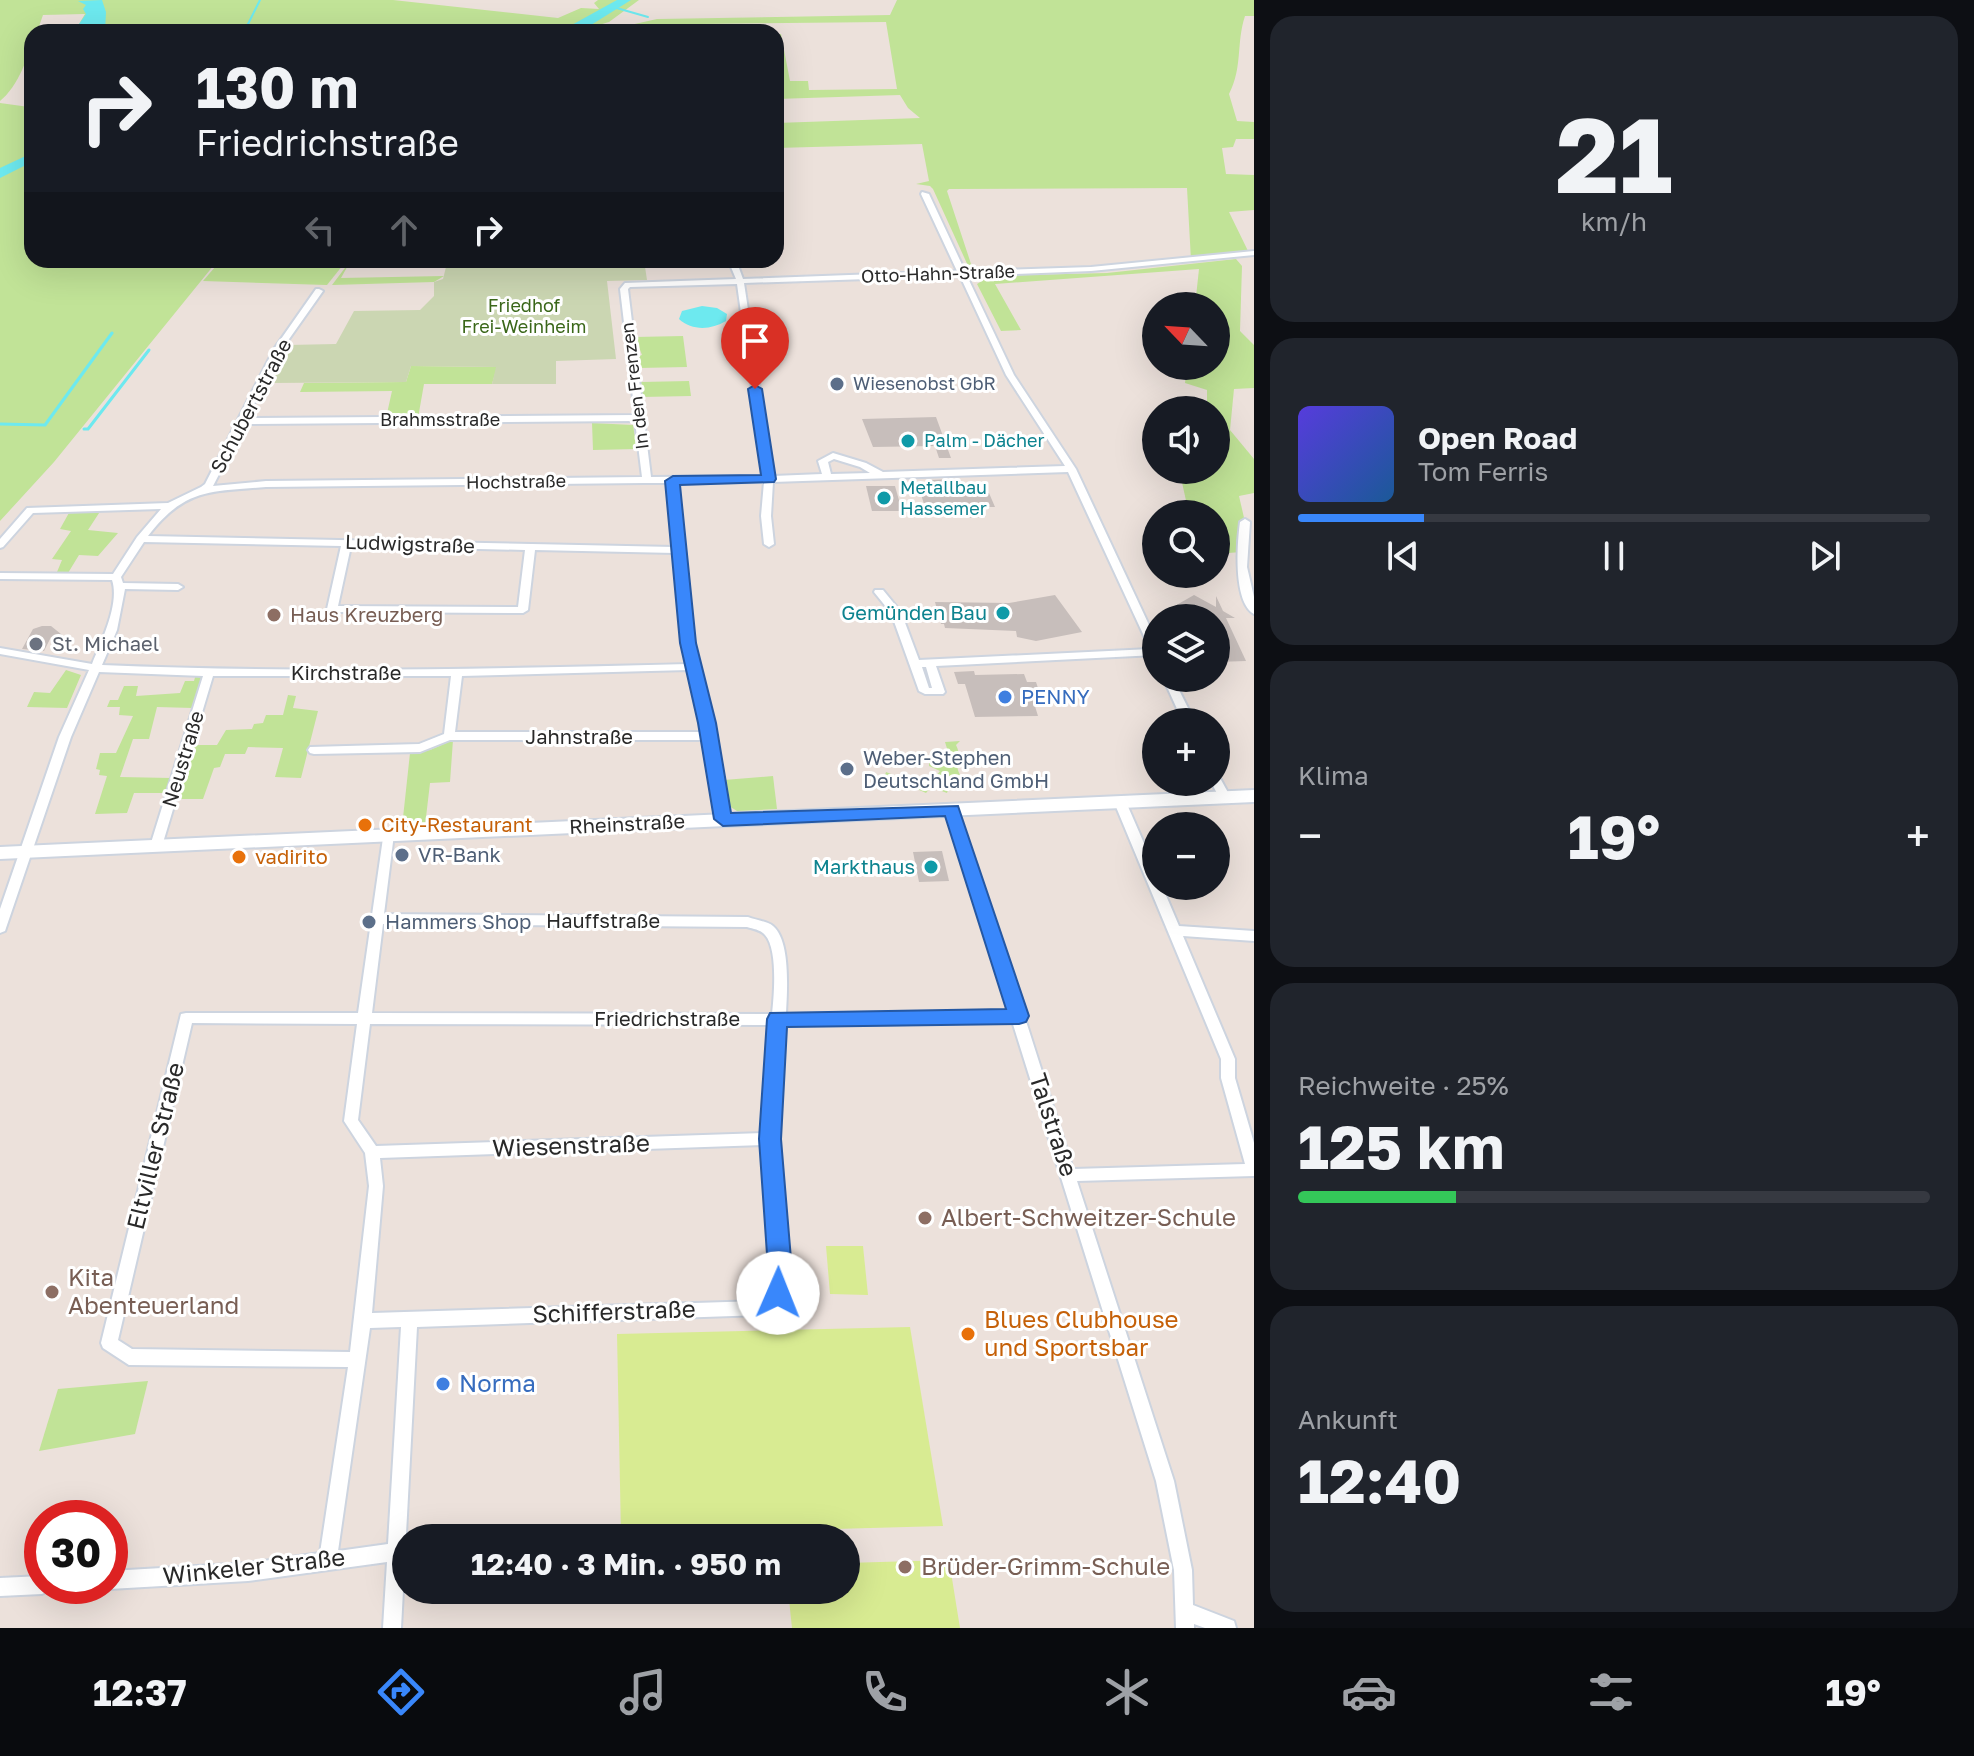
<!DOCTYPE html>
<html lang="de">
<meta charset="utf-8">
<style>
:root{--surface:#171b24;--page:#20242c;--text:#f1f3f6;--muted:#9ea1a6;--line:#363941;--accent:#3987fb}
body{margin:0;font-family:"Golos Text",sans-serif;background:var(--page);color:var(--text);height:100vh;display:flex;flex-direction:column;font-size:30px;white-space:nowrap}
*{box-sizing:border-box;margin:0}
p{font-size:26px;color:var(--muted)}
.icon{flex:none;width:44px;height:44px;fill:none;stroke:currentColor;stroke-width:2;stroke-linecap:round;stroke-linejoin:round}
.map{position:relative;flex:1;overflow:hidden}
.drawer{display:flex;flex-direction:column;gap:16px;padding:16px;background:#0d0f14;width:720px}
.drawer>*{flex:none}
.banner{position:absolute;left:24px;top:24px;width:760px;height:244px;border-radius:24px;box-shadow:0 8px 32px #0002;background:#171b24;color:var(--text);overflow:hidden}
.needle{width:52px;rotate:295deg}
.buttons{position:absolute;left:1142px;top:292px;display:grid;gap:16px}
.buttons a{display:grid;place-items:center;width:88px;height:88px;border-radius:50%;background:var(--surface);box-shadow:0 8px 32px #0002;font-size:40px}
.speed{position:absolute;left:24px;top:1500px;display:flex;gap:16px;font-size:40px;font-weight:700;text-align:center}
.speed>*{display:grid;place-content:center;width:104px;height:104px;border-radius:50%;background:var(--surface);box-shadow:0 8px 32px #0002;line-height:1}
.speed .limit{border:12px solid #d22;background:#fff;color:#111}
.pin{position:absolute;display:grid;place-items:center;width:68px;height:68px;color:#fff;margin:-82px -34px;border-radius:50% 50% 50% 0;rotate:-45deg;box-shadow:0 0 8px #0007}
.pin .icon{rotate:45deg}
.me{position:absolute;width:88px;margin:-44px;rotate:1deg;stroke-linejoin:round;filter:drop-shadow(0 0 6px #0008)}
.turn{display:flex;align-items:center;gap:28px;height:168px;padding:0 40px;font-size:36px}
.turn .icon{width:104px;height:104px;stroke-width:2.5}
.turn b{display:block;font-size:56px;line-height:68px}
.lanes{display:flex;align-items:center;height:76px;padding:0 40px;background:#0003;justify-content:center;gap:40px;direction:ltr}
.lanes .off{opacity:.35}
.big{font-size:60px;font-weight:700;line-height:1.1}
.drawer .tile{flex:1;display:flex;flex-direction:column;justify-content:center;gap:12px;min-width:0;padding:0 28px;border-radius:24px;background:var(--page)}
.drawer .dial{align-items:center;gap:0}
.dial b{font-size:104px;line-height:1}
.song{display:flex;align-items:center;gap:24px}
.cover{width:96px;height:96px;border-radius:12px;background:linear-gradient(135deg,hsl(250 70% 55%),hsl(210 70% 35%))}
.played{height:8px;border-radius:4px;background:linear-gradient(90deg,var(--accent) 20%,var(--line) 20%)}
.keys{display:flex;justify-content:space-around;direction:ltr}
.heat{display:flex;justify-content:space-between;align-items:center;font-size:44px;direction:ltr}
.charge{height:12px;border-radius:6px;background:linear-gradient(90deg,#34c759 25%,var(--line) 0)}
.trip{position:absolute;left:392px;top:1524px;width:468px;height:80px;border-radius:40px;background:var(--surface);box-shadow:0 8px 32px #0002;font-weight:700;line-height:80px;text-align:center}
.tabs{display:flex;height:128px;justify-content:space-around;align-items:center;background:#090b0e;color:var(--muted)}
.tabs .icon{width:56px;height:56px}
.tabs .current{color:var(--accent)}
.tabs b{font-size:36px;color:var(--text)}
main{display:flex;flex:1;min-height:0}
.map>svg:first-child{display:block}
.green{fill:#c1e397}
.cemetery{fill:#cbd6b2}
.pitch{fill:#d8eb92}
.water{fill:#6de9ef}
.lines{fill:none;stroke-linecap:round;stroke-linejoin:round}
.stream-far1{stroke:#6de9ef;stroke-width:2}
.stream{stroke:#6de9ef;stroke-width:3}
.river{fill:#6de9ef;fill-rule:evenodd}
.building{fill:#c7bebb}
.street-casing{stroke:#cdd4df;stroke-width:4}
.secondary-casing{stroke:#cdd4df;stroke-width:4}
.street{fill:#fff;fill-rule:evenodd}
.secondary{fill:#fff;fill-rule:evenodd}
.route{fill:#3987fb;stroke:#2558a3;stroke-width:2}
.service-dot{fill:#5c6f8a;stroke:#fff;stroke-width:3}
.culture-dot{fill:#0f9aa8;stroke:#fff;stroke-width:3}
.education-dot{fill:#8d6e63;stroke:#fff;stroke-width:3}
.worship-dot{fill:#6b7280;stroke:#fff;stroke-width:3}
.shop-dot{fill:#3f7fe0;stroke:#fff;stroke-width:3}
.food-dot{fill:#e8710a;stroke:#fff;stroke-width:3}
.labels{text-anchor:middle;stroke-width:6;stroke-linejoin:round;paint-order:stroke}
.far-street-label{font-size:18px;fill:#292929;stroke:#fff}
.far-park-label{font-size:18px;fill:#3a6719;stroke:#fff}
.far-service-label{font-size:18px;fill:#4e5e75;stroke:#fff;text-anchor:start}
.far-culture-label{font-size:18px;fill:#0d838f;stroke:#fff;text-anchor:start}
.street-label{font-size:20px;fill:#292929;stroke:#fff}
.culture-label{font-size:20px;fill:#0d838f;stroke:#fff;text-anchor:end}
.education-label{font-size:20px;fill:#785e54;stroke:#fff;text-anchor:start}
.worship-label{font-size:20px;fill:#5b616d;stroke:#fff;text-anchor:start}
.shop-label{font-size:20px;fill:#366cbe;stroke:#fff;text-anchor:start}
.service-label{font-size:20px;fill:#4e5e75;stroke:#fff;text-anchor:start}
.food-label{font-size:20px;fill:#c56008;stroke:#fff;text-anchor:start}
.near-street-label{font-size:24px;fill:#292929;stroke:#fff}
.near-education-label{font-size:24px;fill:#785e54;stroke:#fff;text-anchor:start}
.near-food-label{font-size:24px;fill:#c56008;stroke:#fff;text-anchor:start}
.near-shop-label{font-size:24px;fill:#366cbe;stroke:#fff;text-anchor:start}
</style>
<main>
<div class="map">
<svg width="1254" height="1628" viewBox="0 0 1254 1628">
<rect width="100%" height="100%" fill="#ece1db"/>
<g class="green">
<path d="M0 0H393L558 18 581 8 599 9 594 3 598 0H639L609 22 576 32H81L79 24 85 14 43 15 37 32H32C32 53 17 88 0 101Z"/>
<path d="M897 0H1254V16H1245C1236 43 1243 67 1229 94L1237 121 1254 122V139H1236L1233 147 1222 148 1226 174 1254 175V210L1229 212 1249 253 1191 260 1187 188 949 189 947 191 973 270 969 268 933 189 930 186 916 184 929 181 922 144 776 148V123L920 118 908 108 900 95 776 99V34H781L790 81H808L809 90 897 89 886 22 700 24 708 32H658L650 26 637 30 639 32H599L657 19 890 15Z"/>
<polygon points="0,103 29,107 32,104 32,260 218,260 54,462 0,521"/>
<polygon points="1236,259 1242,266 1240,331 1254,345 1254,388 1234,389 1230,430 1254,459 1254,493 1239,496 1245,522 1241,552 1216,554 1216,514 1189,514 1181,478 1205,477 1205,470 1216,470 1216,410 1207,410 1207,390 1185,383 1187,366 1216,366 1216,306 1195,306 1199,269 995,284 1021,330 1001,331 977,284 990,276 1107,273"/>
<polygon points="221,260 347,260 327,285 203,281"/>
<polygon points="351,260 341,278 444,276 434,282 332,285"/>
<polygon points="683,336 687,367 639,368 638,356 642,355 635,337"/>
<polygon points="411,366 497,367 492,384 424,384 418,418 386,418 392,391 300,392 304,383 406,382"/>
<polygon points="689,381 691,396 642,397 641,382"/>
<polygon points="592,423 633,425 637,449 593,450"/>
<polygon points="101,510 88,530 118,533 98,556 79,555 68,573 57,572 62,560 52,559 71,531 60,529 70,511"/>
<polygon points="66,670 81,675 67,708 27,707 34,692 50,693"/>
<polygon points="196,674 203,674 193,708 157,707 149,739 133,739 120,777 171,778 166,793 134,793 127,813 95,814 107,776 99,775 100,770 96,769 100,753 116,753 133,716 119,715 120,707 107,707 110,700 118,700 124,686 138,686 136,696 180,693 185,681 194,681"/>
<polygon points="288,695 296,696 293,708 318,711 301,778 275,777 283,748 248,747 245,754 225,754 220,767 214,768 203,799 175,799 195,745 217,745 226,730 252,729 254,724 263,723 266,715 283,715"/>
<polygon points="453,740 450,782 430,783 425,826 402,827 410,753 430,750"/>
<path d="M960 741 956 745C966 766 947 763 968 784L964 789 948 790 947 793 931 787 926 793 885 775 886 772 926 788 940 771 929 766V761L949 762 953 755H949L945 742Z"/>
<polygon points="773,776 777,809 737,811 729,806 724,780"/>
<polygon points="148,1381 135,1434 39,1451 58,1389"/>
</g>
<polygon class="cemetery" points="354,260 644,260 647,280 607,281 616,359 556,361 556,384 492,384 496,367 411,366 406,382 272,383 283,351 286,351 288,345 336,344 354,311 420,310 434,296 434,282 443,279 446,267 348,267"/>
<g class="pitch">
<polygon points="826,1246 863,1246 868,1295 830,1294"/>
<polygon points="910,1327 943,1526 621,1535 617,1334"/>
<polygon points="949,1560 960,1628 792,1628 788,1590 846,1590 846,1563"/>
</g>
<g class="water">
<polygon points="102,0 106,12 105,32 81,32 79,24 86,14 83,9 86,5 78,1"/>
<path d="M702 306 717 308 727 314 726 321C711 330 692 331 679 319L682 311Z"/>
</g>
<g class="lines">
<g class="stream-far1">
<polyline points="613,7 648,17"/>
<polyline points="244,32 260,0"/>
</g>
<g class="stream">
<polyline points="0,424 45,425 112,333"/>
<polyline points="84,429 88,429 149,350"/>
</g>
<g class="river">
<polygon points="617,0 631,0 583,30 559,32"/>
<polygon points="32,153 32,162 0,178 0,168"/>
</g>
</g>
<g class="building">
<polygon points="936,417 951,458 939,458 935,446 873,447 862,419"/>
<polygon points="955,479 960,493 989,493 995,507 982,507 986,517 966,518 963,507 947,508 945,503 924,504 918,485 930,485 928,480"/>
<polygon points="866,486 895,486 902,511 872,511"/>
<polygon points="1055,595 1082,632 1036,641 1017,637 1016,631 945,628 944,624 941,624 935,602 1009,603"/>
<polygon points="1194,595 1216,607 1216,596 1223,611 1235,618 1226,618 1246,661 1216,662 1216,618 1178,618 1166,611"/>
<polygon points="42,626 51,626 66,638 51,637 44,651 22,649 33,629"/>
<polygon points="974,671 975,675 1024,674 1027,682 1036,682 1043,703 1034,703 1038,716 975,717 965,684 958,684 954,672"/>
<polygon points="942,851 949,881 919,882 913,852"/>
</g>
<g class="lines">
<defs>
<g id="street">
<path d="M922 192 929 194 965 271 1091 267 1254 251V255L1091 271 967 276 1014 375 1076 469 1156 640V655L936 666 945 692 943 694H925L919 691 891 613 874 592 875 590H883L901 612 919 660 1150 649 1068 472 773 482 771 516 774 544 769 547 764 544 761 516 764 482 678 483 693 643 713 723 729 819 727 822H719L717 819 704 740H450L420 752 314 754 310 753 308 750 310 747 419 744 444 734 451 676H213L162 846 156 850 150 846 203 676 99 672 71 737 6 928 5 931 0 933V909L59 737 89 670 0 654V648L92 664C101 642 120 604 112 580L0 579V573L113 574 137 537 161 509 33 513 3 547 0 548V539L27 508 168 503 201 487 205 484 274 349 316 289H319L323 291 282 349 247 418 635 415 620 289 625 283 736 279 728 260H736L743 279 957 271 921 194ZM960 276 1006 375 1065 466 883 472 866 463 833 453 818 461 822 474 773 476 744 283ZM737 284 764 476 651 477 628 289 630 287ZM635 421 642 477 266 481 213 486 245 424ZM834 459 860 467 870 473 831 474 828 462ZM644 483H668L674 547 148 536C185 488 210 492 266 487ZM144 542 341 546 327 609 332 612 523 613 528 610 535 550 675 553 683 643 688 664C492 669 297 673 102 665L117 630 125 589 178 590 183 587 178 584 123 583 121 577ZM351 546 525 550 518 607 338 606ZM922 667H926L932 688H929ZM689 670 703 732H455L462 676Z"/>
<path d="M1245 519 1250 522 1247 567 1254 597V614C1233 602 1237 544 1240 522Z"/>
<polygon points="1163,678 1173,678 1195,722 1183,722"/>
<polygon points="1216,777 1220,778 1231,798 1229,801 1221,801 1211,782 1216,782"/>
<path d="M1120 798 1126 802 1156 871V886H1162L1179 926 1254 931V941L1183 936 1235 1059V1078L1254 1143V1176L1077 1181 1174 1481 1192 1570 1193 1605 1234 1621 1236 1628H1205L1194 1624V1628H1176L1174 1570 1156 1481 1012 1021 873 1025H785L777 1139 789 1283 778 1306 762 1315 417 1327 401 1628H383L387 1562 248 1581 110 1589 104 1586H110V1571L248 1563 320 1553 348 1367 129 1365 103 1348 101 1343 181 1014 186 1013H358L384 831H392L394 834 384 914 748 917C755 920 767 921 773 926 791 941 787 993 786 1014L873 1015 1009 1011 946 810 948 807H956L1026 1016 1025 1018 1073 1169 1245 1164 1221 1078V1059L1114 802ZM383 924 747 927C754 929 761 930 765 935 778 949 774 996 772 1014L372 1013ZM192 1023 357 1024 344 1121 365 1153 369 1186 350 1352 132 1349 118 1340ZM370 1024 772 1025 763 1133 376 1146 358 1120ZM763 1145 773 1283 766 1296 759 1301 372 1313 383 1186 380 1158ZM401 1327 388 1544 338 1551 370 1328Z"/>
<polygon points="42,1576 42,1586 51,1586 48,1591 42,1594 0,1596 0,1578"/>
</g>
<polygon id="secondary" points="1254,790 1254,802 0,859 0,847"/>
</defs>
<use href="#street" class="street-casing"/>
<use href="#secondary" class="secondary-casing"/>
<use href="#street" class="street"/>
<use href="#secondary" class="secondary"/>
</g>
<polygon class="route" points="755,385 762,389 776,479 774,482 680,485 696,643 716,723 731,813 958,806 1029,1016 1026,1022 1019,1024 787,1027 781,1139 793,1283 786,1301 778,1304 770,1301 766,1293 769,1283 759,1139 767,1019 770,1013 1006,1009 945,816 723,826 714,819 698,723 680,643 665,481 673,476 761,475 748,389"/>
<g class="service-dot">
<circle cx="837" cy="384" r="8"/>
<circle cx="847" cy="769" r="8"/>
<circle cx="402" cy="855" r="8"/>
<circle cx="369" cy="922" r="8"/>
</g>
<g class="culture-dot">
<circle cx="908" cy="441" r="8"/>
<circle cx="884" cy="498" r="8"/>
<circle cx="1003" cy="613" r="8"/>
<circle cx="931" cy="867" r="8"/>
</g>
<g class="education-dot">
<circle cx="274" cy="615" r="8"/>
<circle cx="925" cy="1218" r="8"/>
<circle cx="52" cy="1292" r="8"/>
<circle cx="905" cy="1567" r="8"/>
</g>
<circle class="worship-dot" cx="36" cy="644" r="8"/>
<g class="shop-dot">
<circle cx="1005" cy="697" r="8"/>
<circle cx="443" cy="1384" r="8"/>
</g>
<g class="food-dot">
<circle cx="365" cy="825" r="8"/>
<circle cx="239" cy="857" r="8"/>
<circle cx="968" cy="1334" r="8"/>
</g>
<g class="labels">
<g class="far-street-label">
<text transform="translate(938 274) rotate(-2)" y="6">Otto-Hahn-Straße</text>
<text transform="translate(635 386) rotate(-97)" y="6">In den Frenzen</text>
<text x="440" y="426">Brahmsstraße</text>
<text transform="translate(516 482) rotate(-1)" y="6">Hochstraße</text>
</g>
<g class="far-park-label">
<text x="524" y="312">Friedhof<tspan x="524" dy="21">Frei-Weinheim</tspan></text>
</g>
<g class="far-service-label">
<text x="853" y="390">Wiesenobst GbR</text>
</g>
<g class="far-culture-label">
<text x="924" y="447">Palm - Dächer</text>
<text x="900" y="494">Metallbau<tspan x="900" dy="21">Hassemer</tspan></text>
</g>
<g class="street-label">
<text transform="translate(251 406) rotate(-62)" y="7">Schubertstraße</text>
<text transform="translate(410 544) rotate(2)" y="7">Ludwigstraße</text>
<text x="346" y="680">Kirchstraße</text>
<text x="579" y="744">Jahnstraße</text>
<text transform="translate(183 759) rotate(-73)" y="7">Neustraße</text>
<text transform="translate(627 824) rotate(-3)" y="7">Rheinstraße</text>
<text x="603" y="928">Hauffstraße</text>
<text x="667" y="1026">Friedrichstraße</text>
</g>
<g class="culture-label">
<text x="987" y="620">Gemünden Bau</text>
<text x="915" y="874">Markthaus</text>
</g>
<g class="education-label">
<text x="290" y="622">Haus Kreuzberg</text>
</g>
<g class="worship-label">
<text x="52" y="651">St. Michael</text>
</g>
<g class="shop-label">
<text x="1021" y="704">PENNY</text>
</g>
<g class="service-label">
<text x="863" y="765">Weber-Stephen<tspan x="863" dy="23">Deutschland GmbH</tspan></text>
<text x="418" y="862">VR-Bank</text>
<text x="385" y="929">Hammers Shop</text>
</g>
<g class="food-label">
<text x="381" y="832">City-Restaurant</text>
<text x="255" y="864">vadirito</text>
</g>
<g class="near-street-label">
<text transform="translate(1053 1125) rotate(72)" y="8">Talstraße</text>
<text transform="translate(156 1146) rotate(-76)" y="8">Eltviller Straße</text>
<text transform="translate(571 1146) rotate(-2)" y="8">Wiesenstraße</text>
<text transform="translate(614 1312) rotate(-2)" y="8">Schifferstraße</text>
<text transform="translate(254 1567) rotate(-6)" y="8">Winkeler Straße</text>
</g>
<g class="near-education-label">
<text x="941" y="1226">Albert-Schweitzer-Schule</text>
<text x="68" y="1286">Kita<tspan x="68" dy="28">Abenteuerland</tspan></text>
<text x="921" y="1575">Brüder-Grimm-Schule</text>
</g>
<g class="near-food-label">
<text x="984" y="1328">Blues Clubhouse<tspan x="984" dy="28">und Sportsbar</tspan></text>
</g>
<g class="near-shop-label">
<text x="459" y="1392">Norma</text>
</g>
</g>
</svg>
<div class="buttons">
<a><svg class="needle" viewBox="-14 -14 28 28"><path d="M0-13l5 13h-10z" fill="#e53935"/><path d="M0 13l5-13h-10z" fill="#9ea1a6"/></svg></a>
<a><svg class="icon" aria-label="sound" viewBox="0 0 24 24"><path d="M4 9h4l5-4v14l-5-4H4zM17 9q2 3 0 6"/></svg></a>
<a><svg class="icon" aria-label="search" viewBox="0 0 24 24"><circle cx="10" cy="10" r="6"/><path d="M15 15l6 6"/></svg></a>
<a><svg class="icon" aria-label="layers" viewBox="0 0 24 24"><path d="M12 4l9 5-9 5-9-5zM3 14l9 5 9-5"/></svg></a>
<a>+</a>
<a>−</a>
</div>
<div class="speed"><div class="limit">30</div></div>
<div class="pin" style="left:755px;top:389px;background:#d93025"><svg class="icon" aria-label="arrive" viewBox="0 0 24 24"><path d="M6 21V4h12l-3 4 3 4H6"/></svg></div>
<svg class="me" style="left:778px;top:1293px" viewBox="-20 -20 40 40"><circle r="19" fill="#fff"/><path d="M0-13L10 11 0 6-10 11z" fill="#3987fb"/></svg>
<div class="trip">12:40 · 3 Min. · 950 m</div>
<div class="banner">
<div class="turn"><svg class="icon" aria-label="right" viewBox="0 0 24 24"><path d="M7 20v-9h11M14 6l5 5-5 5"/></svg><div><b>130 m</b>Friedrichstraße</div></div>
<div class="lanes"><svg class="icon off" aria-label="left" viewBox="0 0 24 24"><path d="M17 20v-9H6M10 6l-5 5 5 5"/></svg><svg class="icon off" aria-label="ahead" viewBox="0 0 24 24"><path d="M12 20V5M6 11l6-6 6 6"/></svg><svg class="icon" aria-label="right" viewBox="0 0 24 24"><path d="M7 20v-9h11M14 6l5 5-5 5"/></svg></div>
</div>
</div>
<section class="drawer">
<div class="tile dial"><b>21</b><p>km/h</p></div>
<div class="tile">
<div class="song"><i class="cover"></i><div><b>Open Road</b><p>Tom Ferris</p></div></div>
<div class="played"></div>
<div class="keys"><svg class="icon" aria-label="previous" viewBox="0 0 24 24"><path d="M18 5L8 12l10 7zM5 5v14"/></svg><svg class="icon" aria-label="pause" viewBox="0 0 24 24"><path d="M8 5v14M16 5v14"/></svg><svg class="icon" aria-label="next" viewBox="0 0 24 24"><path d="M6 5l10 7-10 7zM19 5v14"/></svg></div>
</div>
<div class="tile"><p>Klima</p>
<div class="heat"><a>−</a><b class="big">19°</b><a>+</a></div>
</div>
<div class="tile"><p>Reichweite · 25%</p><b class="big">125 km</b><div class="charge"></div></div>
<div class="tile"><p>Ankunft</p><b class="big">12:40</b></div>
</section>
</main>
<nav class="tabs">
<b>12:37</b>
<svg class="icon current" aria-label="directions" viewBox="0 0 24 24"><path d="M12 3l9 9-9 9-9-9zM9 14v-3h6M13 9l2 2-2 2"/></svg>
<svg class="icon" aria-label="music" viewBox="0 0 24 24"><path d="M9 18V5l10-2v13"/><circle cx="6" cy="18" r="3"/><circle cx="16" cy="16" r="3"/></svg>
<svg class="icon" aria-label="phone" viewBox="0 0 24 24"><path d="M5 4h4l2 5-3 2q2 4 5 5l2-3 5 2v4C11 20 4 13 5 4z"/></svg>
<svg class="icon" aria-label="climate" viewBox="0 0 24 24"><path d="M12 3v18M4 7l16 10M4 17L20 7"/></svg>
<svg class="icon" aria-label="car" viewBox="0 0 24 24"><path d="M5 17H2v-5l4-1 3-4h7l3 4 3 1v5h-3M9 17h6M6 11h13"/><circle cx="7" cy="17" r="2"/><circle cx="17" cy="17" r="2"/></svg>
<svg class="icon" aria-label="filters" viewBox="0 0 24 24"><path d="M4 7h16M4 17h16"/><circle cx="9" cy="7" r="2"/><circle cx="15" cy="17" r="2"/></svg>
<b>19°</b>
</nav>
